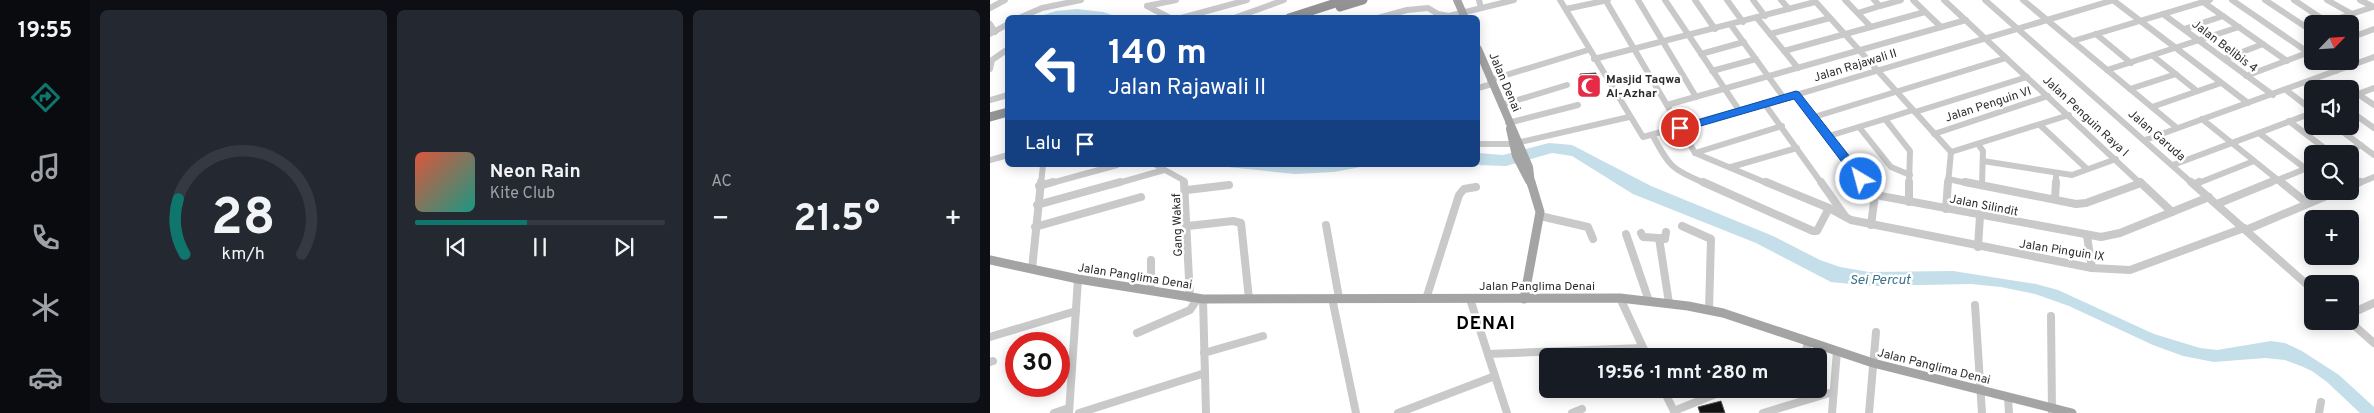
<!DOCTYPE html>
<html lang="id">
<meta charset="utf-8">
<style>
:root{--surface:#171b24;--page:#242831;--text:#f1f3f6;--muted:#9ea1a6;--line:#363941;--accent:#0f766e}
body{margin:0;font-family:Overpass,sans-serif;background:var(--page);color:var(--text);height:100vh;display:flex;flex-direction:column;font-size:19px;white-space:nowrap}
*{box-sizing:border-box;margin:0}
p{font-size:16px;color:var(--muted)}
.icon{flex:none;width:28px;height:28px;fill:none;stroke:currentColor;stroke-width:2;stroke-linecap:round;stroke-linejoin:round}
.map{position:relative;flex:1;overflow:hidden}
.side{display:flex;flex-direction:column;gap:10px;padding:10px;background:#0d0f14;width:900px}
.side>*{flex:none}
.guide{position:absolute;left:15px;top:15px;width:475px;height:152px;border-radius:8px;box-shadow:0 2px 12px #0003;background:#1a4fa0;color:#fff;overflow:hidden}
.needle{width:32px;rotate:65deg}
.buttons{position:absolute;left:1314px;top:15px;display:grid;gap:10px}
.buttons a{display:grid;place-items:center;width:55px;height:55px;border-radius:8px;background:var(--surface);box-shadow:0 2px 12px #0003;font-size:25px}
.speed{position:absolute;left:15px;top:332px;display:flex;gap:10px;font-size:25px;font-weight:700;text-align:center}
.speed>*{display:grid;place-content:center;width:65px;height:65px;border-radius:50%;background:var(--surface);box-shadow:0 2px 12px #0003;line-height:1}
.speed .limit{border:8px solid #d22;background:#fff;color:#111}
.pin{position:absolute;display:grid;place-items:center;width:42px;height:42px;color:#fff;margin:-21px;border:2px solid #fff;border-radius:50%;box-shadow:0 1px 5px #0007}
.me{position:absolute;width:55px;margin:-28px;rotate:323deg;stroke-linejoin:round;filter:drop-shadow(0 0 4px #0008)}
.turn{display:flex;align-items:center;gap:18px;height:105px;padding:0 20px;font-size:22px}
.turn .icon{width:65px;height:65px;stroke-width:2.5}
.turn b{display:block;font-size:35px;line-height:42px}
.then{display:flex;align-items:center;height:48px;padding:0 20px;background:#0003;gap:10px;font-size:19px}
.big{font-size:38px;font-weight:700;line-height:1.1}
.side .tile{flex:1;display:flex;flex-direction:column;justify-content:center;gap:8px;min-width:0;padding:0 18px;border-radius:8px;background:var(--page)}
.side .dial{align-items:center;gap:0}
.dial svg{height:130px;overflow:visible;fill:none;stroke:var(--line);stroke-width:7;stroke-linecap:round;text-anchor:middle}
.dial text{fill:var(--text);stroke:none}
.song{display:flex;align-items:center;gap:15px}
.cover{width:60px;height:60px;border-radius:8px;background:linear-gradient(135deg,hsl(10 70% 55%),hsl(170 70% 35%))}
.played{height:5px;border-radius:2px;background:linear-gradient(90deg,var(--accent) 45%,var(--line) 45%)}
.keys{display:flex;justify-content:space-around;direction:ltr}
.heat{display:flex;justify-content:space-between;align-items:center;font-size:28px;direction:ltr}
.side .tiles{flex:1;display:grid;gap:10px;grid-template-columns:repeat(3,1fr)}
.trip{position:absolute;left:549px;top:348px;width:288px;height:50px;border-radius:8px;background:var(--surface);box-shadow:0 2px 12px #0003;font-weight:700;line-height:50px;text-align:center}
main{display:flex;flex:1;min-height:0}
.menu{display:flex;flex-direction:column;width:90px;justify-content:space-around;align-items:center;background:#090b0e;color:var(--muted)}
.menu .icon{width:35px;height:35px}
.menu .current{color:var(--accent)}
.menu b{font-size:22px;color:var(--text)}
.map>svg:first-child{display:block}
.water{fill:#c4deea}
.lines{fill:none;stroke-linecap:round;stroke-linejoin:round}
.minor-far1{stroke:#c9c9c9;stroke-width:6}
.minor{stroke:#c9c9c9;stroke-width:8}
.major-far1{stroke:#a4a4a4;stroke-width:8}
.major{stroke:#a4a4a4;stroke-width:9}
.highway{stroke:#939393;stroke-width:9}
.wall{fill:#898989}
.building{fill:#131313;stroke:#5a5a5a}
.route{fill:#1a73e8;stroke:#114b97}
.labels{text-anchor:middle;stroke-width:5;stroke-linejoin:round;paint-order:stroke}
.street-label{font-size:12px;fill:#2c2c2c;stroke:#fff}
.poi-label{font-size:12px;font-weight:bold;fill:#2c2c2c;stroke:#fff;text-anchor:start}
.water-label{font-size:14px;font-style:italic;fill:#3a738d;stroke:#fff}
.district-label{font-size:18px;font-weight:bold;letter-spacing:1px;fill:#000;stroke:#fff}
</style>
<main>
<nav class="menu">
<b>19:55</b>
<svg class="icon current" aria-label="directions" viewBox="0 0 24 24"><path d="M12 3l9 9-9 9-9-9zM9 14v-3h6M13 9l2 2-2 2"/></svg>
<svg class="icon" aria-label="music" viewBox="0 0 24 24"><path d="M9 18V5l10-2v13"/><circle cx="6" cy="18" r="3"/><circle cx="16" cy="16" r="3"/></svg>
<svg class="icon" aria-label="phone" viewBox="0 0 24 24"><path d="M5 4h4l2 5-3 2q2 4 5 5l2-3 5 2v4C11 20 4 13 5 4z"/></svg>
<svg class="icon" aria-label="climate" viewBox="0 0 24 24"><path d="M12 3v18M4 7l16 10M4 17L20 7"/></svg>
<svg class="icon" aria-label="car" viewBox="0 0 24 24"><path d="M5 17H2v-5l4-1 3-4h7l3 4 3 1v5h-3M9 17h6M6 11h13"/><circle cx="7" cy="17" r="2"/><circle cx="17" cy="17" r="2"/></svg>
</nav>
<section class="side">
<div class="tiles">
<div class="tile dial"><svg viewBox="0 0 100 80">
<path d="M14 69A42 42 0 1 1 86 69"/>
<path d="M14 69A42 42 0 0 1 10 35" stroke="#0f766e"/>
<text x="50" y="56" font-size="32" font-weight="700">28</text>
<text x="50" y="72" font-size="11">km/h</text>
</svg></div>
<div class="tile">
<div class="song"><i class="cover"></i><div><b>Neon Rain</b><p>Kite Club</p></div></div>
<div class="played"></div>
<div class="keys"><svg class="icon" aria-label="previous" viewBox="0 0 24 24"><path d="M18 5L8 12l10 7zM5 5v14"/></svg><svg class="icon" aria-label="pause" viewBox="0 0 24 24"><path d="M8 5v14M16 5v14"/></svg><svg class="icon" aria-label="next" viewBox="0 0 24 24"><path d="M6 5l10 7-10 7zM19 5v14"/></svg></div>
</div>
<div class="tile"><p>AC</p>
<div class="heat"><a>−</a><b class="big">21.5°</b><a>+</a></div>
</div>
</div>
</section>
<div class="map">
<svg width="1384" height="413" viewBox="0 0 1384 413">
<rect width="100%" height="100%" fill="#fff"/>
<g class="water">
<polygon points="87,9 113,12 128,17 86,16 47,17 66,11"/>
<polygon points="559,143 582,145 661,186 783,236 830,260 850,267 879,272 963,271 1046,284 1068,290 1164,334 1210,348 1227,350 1281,341 1295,343 1312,351 1349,375 1384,407 1384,413 1370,413 1337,382 1322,371 1311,366 1295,360 1275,358 1224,362 1193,356 1163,345 1079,306 1045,294 1011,287 981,284 881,286 841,282 766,243 643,194 582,156 562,153 516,166 486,165 488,153 513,155"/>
<polygon points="218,165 381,165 344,172 305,174"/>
</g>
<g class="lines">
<g class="minor-far1">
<polyline points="489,0 491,8"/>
<polyline points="570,0 653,137 806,95 1124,0"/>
<polyline points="648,0 706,97"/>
<polyline points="675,0 749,110"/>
<polyline points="705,0 725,29"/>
<polyline points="737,0 753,22"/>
<polyline points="763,0 775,16"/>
<polyline points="791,0 799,9"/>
<polyline points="824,0 961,152 1079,115"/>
<polyline points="855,0 881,27"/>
<polyline points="884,0 890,6 911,0"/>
<polyline points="923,0 951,27"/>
<polyline points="954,0 1151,184"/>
<polyline points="995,0 1203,184"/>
<polyline points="1033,0 1187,128"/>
<polyline points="1123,0 1258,103"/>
<polyline points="1242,0 1322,55"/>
<polyline points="1275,0 1322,31"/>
<polyline points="1304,0 1337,22"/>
<polyline points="1337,0 1362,14"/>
<polyline points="1370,0 1384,7"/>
<polyline points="616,1 705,153 779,184"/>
<polyline points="1213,2 1297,61"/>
<polyline points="157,6 186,0"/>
<polyline points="157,6 180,18"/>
<polyline points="0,8 15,0"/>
<polyline points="576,9 618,0"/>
<polyline points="868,13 890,6"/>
<polyline points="1173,14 1283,95"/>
<polyline points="29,18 52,8 91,0"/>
<polyline points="191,18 257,0"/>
<polyline points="244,18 294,0"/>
<polyline points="388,18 417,10 438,8 448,14 459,16 524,0"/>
<polyline points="767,18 808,68"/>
<polyline points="0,24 5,32"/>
<polyline points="1331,24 1383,7"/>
<polyline points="741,25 794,98"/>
<polyline points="1194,29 1233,16"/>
<polyline points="0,34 18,24"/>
<polyline points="780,34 840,18"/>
<polyline points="1106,34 1141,63"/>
<polyline points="1360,38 1384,29"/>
<polyline points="1083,41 1220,0"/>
<polyline points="794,51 935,12"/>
<polyline points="711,54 754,42"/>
<polyline points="1163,56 1207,91"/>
<polyline points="604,59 825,2"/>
<polyline points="1234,59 1273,44"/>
<polyline points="1332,61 1346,71"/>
<polyline points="0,69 2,60 18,49"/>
<polyline points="1117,70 1249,27"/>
<polyline points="722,71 766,59"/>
<polyline points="1256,76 1322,51"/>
<polyline points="500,80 598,50"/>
<polyline points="1319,81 1329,89"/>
<polyline points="488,88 502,84"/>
<polyline points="1140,89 1186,74"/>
<polyline points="1296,90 1322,110"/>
<polyline points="1368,94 1384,105"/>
<polyline points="806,95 875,184"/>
<polyline points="1360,97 1384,88"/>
<polyline points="0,100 18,95"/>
<polyline points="774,103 832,184"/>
<polyline points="511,105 577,85"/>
<polyline points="677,105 976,20"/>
<polyline points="1162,107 1231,83"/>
<polyline points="1360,111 1384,128"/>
<polyline points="925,112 1037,77"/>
<polyline points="824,117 1016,58"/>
<polyline points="1212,119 1293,184"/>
<polyline points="1299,121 1342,154"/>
<polyline points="518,123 588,105"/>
<polyline points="1050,125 1097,169"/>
<polyline points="1345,126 1384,155"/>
<polyline points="869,127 901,167 920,175"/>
<polyline points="1269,133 1316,169"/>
<polyline points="944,134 1058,96"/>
<path d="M663 136C681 169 681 168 716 184"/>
<polyline points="839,136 895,119"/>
<polyline points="1155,140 1384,57"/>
<polyline points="488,144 522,144 639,117"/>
<polyline points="988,144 993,151 992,184"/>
<polyline points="705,153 792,126"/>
<polyline points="1352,154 1371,145"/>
<polyline points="0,160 18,155"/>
<polyline points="993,161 1082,175 1126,159"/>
<polyline points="166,165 193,180 195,184"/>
<polyline points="1183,165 1322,113"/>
<polyline points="741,167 807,148"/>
<polyline points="958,179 981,184"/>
<polyline points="51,184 53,165"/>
<polyline points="58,184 127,165"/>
<polyline points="125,184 174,170"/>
<polyline points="919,184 920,151 895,119 923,110"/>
<polyline points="958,184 961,152"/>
<polyline points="1066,184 1066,174"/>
<polyline points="1206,184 1264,161"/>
<polyline points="1278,184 1322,166"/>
<polyline points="1367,184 1384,177"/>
</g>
<g class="minor">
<polyline points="194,182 200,298"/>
<polyline points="713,182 823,231 827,231 839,208"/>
<polyline points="776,182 839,208 861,220 1102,268 1140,270 1254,228"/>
<polyline points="831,182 855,216"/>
<polyline points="874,182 882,193 891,196 1111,237 1130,233 1219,197"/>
<polyline points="975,182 1086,204 1096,203 1151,183"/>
<polyline points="1150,182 1182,212"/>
<polyline points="1201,182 1322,289"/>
<polyline points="1291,182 1317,203"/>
<polyline points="1205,184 1209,182"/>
<polyline points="49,186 63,182"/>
<polyline points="1360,186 1370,182"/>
<polyline points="197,190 239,185"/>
<polyline points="1065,199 1066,182"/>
<polyline points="919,202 919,182"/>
<polyline points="1227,204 1281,182"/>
<polyline points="47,205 130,182"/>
<polyline points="956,209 958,182"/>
<polyline points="550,216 598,227 603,239"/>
<polyline points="336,225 349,298"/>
<polyline points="881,225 885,195"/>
<polyline points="198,226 243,221 251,223 259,299"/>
<polyline points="692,226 721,239 719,310"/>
<polyline points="45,227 151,197"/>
<polyline points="1256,230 1348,191"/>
<polyline points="676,232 675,239 669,238 679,303"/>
<polyline points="651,233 653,237 669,238"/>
<polyline points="636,234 659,301"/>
<polyline points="1097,236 1102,268"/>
<polyline points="988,247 990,216"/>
<polyline points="161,260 161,291"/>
<polyline points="42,269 51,182"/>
<polyline points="342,298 366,413"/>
<polyline points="630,298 657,356"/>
<polyline points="213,299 216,413"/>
<polyline points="436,299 469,195 474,189 486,187"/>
<polyline points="480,299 517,413"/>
<polyline points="985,305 992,413"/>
<polyline points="1360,314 1384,303"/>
<polyline points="1061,316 1062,413"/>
<polyline points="1359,321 1384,343"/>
<polyline points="147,333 200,310 208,298"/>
<polyline points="0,337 86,311"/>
<polyline points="214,353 273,336"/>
<polyline points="498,354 653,348"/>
<polyline points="715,356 723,353"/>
<polyline points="815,356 818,341"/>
<polyline points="0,362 3,361"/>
<polyline points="553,370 558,370"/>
<polyline points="673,389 685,413"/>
<polyline points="1018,398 1019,413"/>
<polyline points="684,411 738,389"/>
<polyline points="64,413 79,408"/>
<polyline points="79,413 88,279"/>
<polyline points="89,413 215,373"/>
<polyline points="408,413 505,376"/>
<polyline points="582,413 592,409"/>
<polyline points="773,413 843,392"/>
<polyline points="842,413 847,351"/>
<polyline points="879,413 886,332"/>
<polyline points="1329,413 1331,402"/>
</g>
<g class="major-far1">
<polyline points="467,0 475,18"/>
<polyline points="488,49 539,167 541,184"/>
<polyline points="520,129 526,156 539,181"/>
</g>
<g class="major">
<polyline points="0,260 88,279 213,299 630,298 698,306 733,313 883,363 1082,413"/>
<polyline points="534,299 550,212 541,182"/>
</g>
<g class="highway">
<polyline points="350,7 373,0"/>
<polyline points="299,18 355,0"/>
<polyline points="0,117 18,112"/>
</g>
</g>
<polygon class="wall" points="607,81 607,91 591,92 590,84"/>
<g class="building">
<polygon points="606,73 606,83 590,84 590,74"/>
<polygon points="731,401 735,413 710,413 708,407"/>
</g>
<polygon class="route" points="806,91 809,92 875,176 875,182 867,182 804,99 690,132 685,128 687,126"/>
<defs>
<symbol id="mosque-square" viewBox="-11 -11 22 22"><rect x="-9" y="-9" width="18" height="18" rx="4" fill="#e52b47" stroke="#fff"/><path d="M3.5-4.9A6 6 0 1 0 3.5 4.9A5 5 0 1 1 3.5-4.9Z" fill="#fff"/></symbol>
</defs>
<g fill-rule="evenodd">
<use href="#mosque-square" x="585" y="72" width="28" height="28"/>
</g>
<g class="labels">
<g class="street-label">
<text transform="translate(1235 46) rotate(37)" y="4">Jalan Belibis 4</text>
<text transform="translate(865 65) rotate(-17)" y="4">Jalan Rajawali II</text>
<text transform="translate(515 82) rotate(67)" y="4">Jalan Denai</text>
<text transform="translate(998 104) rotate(-18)" y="4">Jalan Penguin VI</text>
<text transform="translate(1096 116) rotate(43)" y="4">Jalan Penguin Raya I</text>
<text transform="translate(1167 135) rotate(41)" y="4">Jalan Garuda</text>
<text transform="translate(994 205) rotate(11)" y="4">Jalan Silindit</text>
<text transform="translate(187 225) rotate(-92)" y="4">Gang Wakaf</text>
<text transform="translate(1072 250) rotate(9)" y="4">Jalan Pinguin IX</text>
<text transform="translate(145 276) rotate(9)" y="4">Jalan Panglima Denai</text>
<text x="547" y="290">Jalan Panglima Denai</text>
<text transform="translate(944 366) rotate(14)" y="4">Jalan Panglima Denai</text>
</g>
<g class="poi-label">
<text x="616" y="83">Masjid Taqwa<tspan x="616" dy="14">Al-Azhar</tspan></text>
</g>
<g class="water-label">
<text x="890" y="284">Sei Percut</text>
</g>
<g class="district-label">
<text x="496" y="329">DENAI</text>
</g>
</g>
</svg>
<div class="buttons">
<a><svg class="needle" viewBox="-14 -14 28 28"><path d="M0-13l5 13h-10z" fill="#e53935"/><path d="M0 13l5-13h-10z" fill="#9ea1a6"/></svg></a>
<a><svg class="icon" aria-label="sound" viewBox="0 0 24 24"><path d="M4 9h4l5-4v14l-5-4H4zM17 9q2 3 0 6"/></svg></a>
<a><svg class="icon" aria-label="search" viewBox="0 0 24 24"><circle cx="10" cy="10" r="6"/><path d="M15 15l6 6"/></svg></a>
<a>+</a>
<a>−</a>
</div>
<div class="speed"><div class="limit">30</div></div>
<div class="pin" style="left:690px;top:128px;background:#d93025"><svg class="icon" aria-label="arrive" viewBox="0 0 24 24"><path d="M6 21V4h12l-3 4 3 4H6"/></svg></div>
<svg class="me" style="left:871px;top:179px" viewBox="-20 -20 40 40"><circle r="17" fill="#1a73e8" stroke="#fff" stroke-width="3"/><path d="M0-11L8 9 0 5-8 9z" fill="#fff"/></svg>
<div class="trip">19:56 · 1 mnt · 280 m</div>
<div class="guide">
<div class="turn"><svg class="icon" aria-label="left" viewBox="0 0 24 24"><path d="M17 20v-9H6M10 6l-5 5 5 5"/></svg><div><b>140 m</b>Jalan Rajawali II</div></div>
<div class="then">Lalu<svg class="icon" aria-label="arrive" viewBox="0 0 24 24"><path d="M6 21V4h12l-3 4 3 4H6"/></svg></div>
</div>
</div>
</main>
